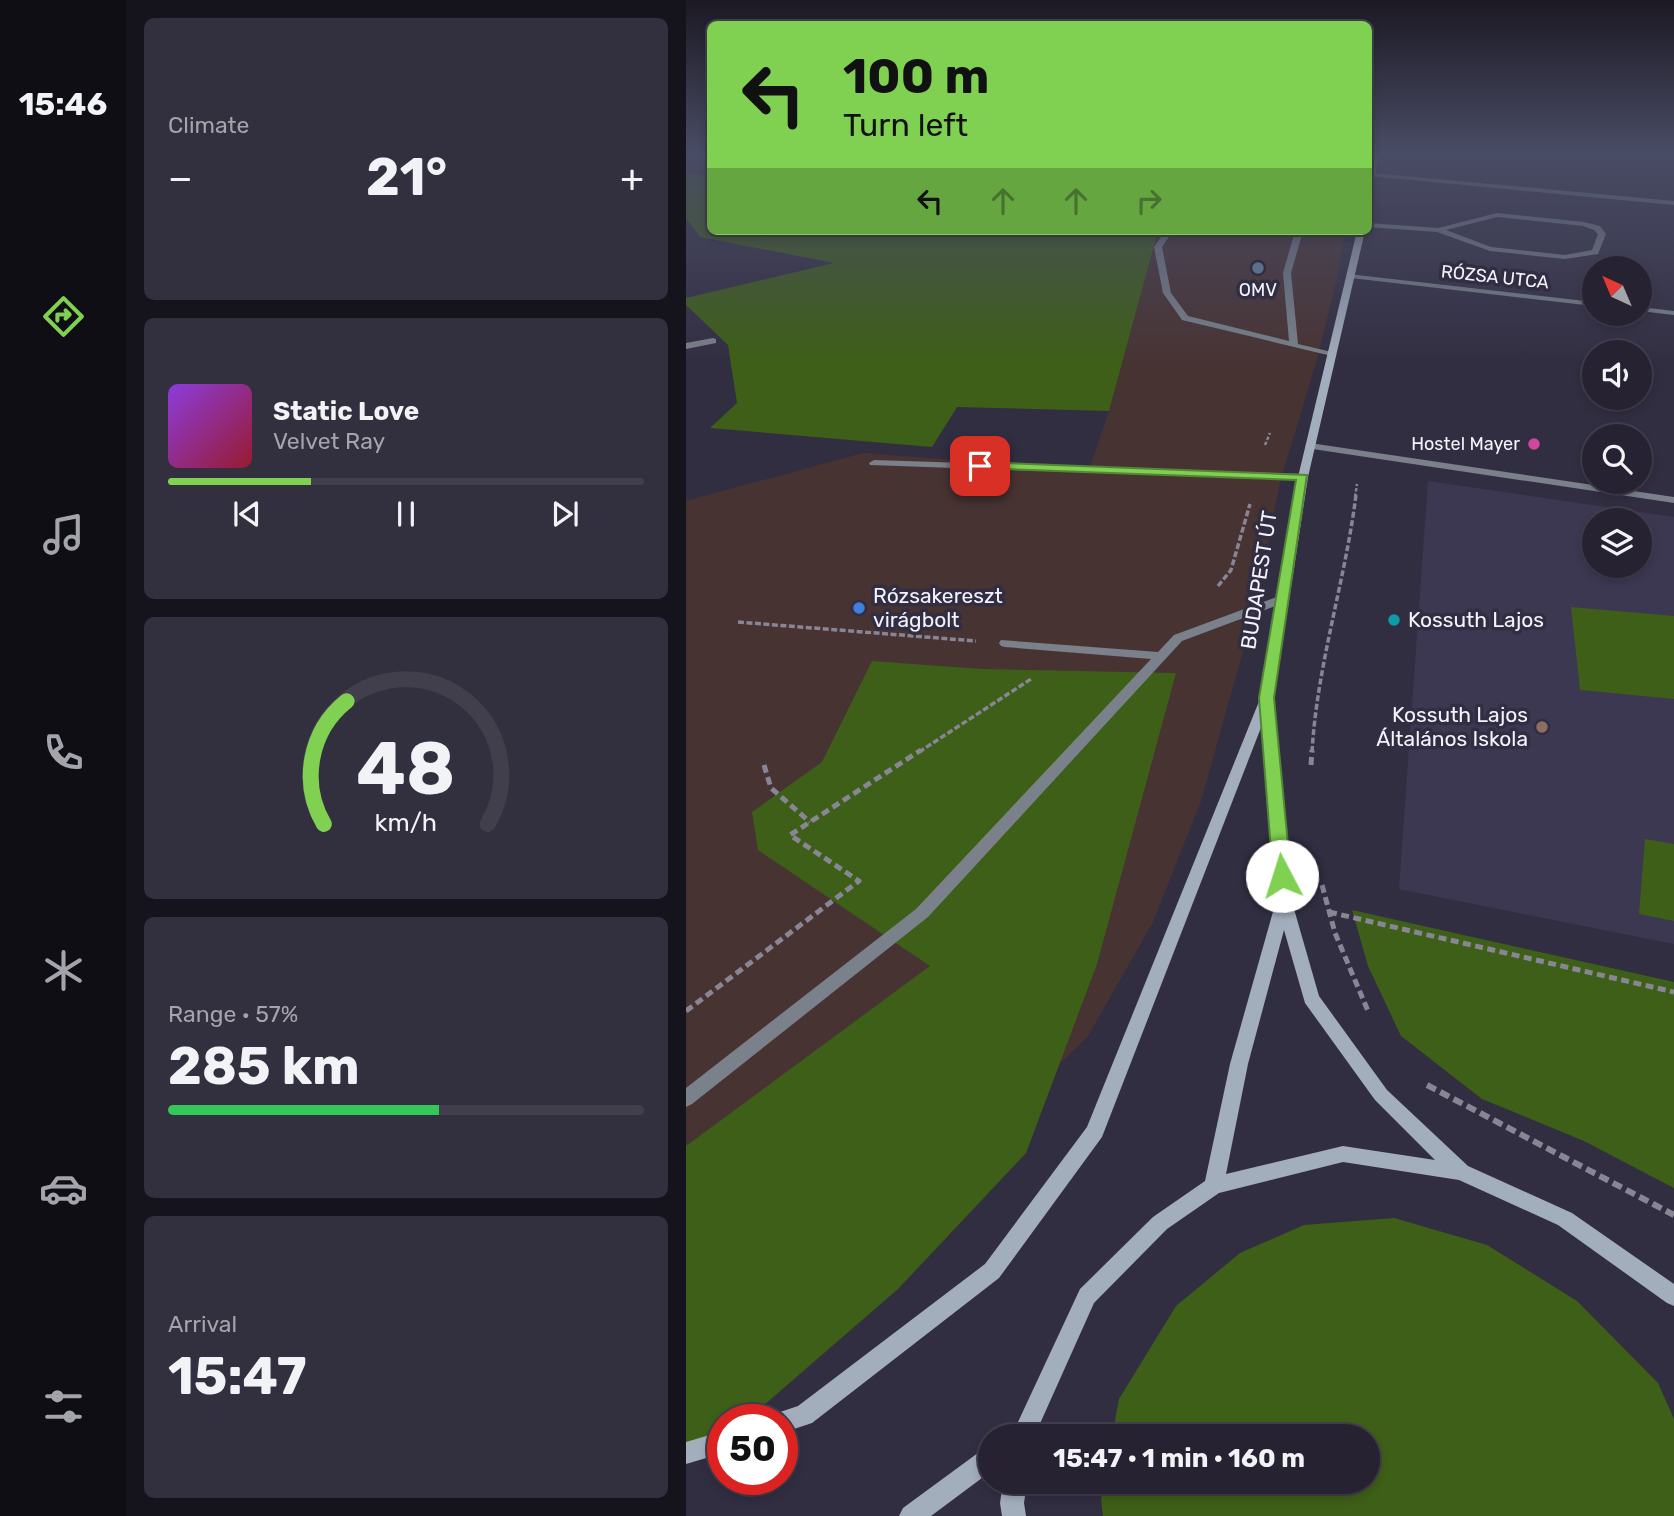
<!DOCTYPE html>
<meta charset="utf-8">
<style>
:root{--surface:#262232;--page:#322f3e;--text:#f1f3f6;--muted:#a4a4ac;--line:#423f4d;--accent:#80d052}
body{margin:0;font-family:Rubik,sans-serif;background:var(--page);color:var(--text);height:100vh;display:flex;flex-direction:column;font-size:26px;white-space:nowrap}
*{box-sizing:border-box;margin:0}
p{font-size:23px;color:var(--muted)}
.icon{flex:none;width:38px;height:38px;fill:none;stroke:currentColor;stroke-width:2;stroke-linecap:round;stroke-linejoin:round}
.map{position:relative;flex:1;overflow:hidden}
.details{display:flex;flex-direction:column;gap:18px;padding:18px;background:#15131c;width:560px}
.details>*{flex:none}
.hud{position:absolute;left:21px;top:21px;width:665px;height:214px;border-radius:10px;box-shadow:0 4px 10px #0003,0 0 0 2px var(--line);background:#80d052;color:#111;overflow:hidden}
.needle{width:46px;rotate:316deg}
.tools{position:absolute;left:896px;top:256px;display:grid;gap:14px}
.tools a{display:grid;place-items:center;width:70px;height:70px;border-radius:50%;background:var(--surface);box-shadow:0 4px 10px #0003,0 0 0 2px var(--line);font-size:35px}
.speed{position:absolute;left:21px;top:1404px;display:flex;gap:14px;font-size:35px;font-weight:700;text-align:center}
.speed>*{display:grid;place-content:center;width:91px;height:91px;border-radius:50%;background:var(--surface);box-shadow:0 4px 10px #0003,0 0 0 2px var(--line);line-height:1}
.speed .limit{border:10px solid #d22;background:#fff;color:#111}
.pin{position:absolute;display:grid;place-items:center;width:60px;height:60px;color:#fff;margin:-30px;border-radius:14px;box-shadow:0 4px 10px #0006}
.me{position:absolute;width:77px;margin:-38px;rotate:355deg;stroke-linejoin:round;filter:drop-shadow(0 0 5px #0008)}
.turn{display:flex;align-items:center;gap:24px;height:147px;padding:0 21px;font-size:32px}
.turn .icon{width:91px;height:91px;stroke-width:2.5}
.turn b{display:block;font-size:49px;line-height:60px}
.lanes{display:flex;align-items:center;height:66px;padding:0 21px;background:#0003;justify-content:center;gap:35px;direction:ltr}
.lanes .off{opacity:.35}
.big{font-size:52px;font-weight:700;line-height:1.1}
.details .card{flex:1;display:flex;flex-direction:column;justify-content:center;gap:10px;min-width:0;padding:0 24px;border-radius:10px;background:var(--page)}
.details .dial{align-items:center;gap:0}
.dial svg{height:182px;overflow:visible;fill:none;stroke:var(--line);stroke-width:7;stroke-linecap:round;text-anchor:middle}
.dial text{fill:var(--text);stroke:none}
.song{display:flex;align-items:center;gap:21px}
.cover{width:84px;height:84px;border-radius:10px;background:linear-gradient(135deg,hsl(270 70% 55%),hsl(350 70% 35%))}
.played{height:7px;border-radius:4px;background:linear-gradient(90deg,var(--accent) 30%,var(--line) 30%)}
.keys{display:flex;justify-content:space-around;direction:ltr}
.heat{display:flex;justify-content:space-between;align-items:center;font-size:38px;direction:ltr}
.charge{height:10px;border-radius:5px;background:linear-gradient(90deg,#34c759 57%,var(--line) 0)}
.trip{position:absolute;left:292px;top:1424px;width:402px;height:70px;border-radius:35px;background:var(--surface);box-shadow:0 4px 10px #0003,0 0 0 2px var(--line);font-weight:700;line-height:70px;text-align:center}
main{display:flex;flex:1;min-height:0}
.dock{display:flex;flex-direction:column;width:126px;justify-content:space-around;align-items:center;background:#0f0e14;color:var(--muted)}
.dock .icon{width:49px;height:49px}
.dock .current{color:var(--accent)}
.dock b{font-size:32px;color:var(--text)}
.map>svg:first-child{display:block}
.commercial{fill:#483333}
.built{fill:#3c3852;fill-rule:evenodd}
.green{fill:#3e5f17}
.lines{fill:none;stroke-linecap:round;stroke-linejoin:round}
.path-far3{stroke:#888595;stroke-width:2.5;stroke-dasharray:3.5 2;stroke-linecap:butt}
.path-far2{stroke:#888595;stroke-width:3.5;stroke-dasharray:6 2.5;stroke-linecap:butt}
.path-far1{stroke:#888595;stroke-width:5;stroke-dasharray:8 4.5;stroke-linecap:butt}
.path{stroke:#888595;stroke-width:6;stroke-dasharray:10 5;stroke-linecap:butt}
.lane{fill:#7a818a;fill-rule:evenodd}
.street{fill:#7a818a;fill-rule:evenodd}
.secondary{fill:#a3aebc;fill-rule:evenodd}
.route{fill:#80d052;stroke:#538735;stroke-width:2}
.service-dot{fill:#5c6f8a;stroke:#322e42;stroke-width:2.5}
.hotel-dot{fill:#d1479c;stroke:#322e42;stroke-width:2.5}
.shop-dot{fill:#3f7fe0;stroke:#322e42;stroke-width:2.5}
.culture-dot{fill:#0f9aa8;stroke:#322e42;stroke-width:2.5}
.education-dot{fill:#8d6e63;stroke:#322e42;stroke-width:2.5}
.labels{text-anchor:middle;stroke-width:7;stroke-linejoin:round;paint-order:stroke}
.far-street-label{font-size:18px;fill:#f4f2fd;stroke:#322e42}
.far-poi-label{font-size:18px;fill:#f4f2fd;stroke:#322e42}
.street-label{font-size:21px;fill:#f4f2fd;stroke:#322e42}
.poi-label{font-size:21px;fill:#f4f2fd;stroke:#322e42;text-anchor:start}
</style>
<main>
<nav class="dock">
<b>15:46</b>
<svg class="icon current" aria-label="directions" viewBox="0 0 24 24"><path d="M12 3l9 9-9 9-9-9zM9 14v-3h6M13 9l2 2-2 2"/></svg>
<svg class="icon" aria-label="music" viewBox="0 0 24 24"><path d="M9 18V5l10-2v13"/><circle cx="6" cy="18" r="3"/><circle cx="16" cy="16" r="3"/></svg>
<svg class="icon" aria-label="phone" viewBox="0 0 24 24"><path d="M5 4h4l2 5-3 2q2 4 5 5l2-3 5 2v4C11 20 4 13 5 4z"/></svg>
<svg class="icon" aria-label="climate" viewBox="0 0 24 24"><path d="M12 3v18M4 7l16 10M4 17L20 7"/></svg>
<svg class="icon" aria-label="car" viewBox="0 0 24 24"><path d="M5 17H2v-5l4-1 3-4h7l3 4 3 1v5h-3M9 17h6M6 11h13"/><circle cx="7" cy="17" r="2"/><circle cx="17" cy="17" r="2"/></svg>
<svg class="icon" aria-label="filters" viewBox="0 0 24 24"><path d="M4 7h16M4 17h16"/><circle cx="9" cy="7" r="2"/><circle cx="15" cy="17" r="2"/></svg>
</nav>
<section class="details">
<div class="card"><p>Climate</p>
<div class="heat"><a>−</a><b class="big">21°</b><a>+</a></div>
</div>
<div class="card">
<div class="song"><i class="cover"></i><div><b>Static Love</b><p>Velvet Ray</p></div></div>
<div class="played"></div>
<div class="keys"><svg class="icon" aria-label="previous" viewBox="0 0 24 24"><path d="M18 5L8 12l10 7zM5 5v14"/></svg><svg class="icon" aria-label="pause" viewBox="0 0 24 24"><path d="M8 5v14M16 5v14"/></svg><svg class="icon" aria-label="next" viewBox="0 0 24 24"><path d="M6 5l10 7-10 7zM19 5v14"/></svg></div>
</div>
<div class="card dial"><svg viewBox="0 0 100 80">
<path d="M14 69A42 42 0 1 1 86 69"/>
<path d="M14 69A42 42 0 0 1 24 15" stroke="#80d052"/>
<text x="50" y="56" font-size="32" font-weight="700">48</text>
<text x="50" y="72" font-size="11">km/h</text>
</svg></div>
<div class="card"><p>Range · 57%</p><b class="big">285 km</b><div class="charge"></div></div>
<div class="card"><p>Arrival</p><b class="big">15:47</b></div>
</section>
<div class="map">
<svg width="988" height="1516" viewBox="0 0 988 1516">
<rect width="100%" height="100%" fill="#322e42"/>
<polygon class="commercial" points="472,231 659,231 652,274 632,356 594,482 572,598 515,801 466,924 402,1036 276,1161 0,1316 0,501 177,453 403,470 423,411"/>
<path class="built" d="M742 481 988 517V944L713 889ZM908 520H954V565H908Z"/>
<g class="green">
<polygon points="0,172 24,177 24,231 472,231 423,411 271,407 246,447 24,428 51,403 42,345 0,305 0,298 148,263 14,237 0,218"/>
<polygon points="885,607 988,616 988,699 894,690"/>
<polygon points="186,661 295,669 490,673 411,964 340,1153 212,1289 62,1419 37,1419 37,1441 0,1448 0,1146 244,966 72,850 66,812 136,762"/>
<polygon points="959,839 988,844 988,921 953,914"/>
<polygon points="666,910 988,982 988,1188 898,1141 796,1099 715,1036 682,966"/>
<polygon points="708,1218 801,1245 891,1301 972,1383 988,1419 988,1516 417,1516 415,1499 418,1482 682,1482 682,1437 426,1437 433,1399 490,1306 554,1253 618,1225"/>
</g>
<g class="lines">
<g class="path-far3">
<polyline points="579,445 584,433"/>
<polyline points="669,497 671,484"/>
</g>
<g class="path-far2">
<polyline points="532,586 545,570 564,504"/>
<polyline points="52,622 290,641"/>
<polyline points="233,752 345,679"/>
<path d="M626 752C631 665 659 582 670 495"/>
</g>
<g class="path-far1">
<polyline points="78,765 85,788 124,822"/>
<polyline points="625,765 626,750"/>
<polyline points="636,885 649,933 682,1011"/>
<polyline points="643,912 988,992"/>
<polyline points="0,1011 173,881 104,835 235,750"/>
</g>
<polyline class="path" points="741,1085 988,1215"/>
<g class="lane">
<path d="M811 213 898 222 914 226 920 234 912 254 879 259 804 251 751 232 682 227V223L752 228ZM811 217 897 226 908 230 912 234 906 250 879 255 805 247 760 230Z"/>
<polygon points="479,231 487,231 476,247 485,293 502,316 603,341 597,273 609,231 617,231 605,273 612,344 650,353 650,357 496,320 477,293 468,247"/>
<polygon points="27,338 30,339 30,343 0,349 0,343"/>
<polygon points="188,460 617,474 622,477 617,480 184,465 183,463"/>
</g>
<g class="street">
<polygon points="686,173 988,201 988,205 684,176"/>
<polygon points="662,274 908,302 908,306 665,278 661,276"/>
<polygon points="954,307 988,311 988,315 954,311"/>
<polygon points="624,443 988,497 988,503 620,448 619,446"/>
<polygon points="596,595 600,596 602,599 600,602 496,641 242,917 6,1104 0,1107 0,1088 230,909 465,659 319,647 315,646 313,643 315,640 472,652 488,635"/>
</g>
<g class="secondary">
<polygon points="688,152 694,152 685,192 682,194 682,175"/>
<path d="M671 231H679L622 477 588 698 606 902 633 996 701 1090 782 1166 886 1213 988 1284V1306L981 1303 872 1225 773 1180 657 1162 533 1193 481 1229 408 1303 348 1437H325L394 1289 467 1217 519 1181 544 1064 590 901 576 725 416 1137 313 1278 126 1423 96 1433V1419H86L88 1414 112 1406 299 1264 401 1127 574 699 612 477ZM598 930 619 1003 689 1100 749 1160 657 1146 540 1174 562 1064Z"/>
<polygon points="37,1431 37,1453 0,1464 0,1442"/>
<polygon points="304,1447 304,1472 245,1516 213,1516 217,1508 296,1450"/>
<polygon points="317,1482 341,1482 338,1503 340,1516 316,1516 314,1503"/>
</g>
</g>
<linearGradient id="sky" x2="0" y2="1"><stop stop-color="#1c1924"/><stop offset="0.42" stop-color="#494c65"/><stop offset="1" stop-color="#494c65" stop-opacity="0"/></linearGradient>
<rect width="988" height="364" fill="url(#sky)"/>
<polygon class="route" points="294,462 621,475 588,698 605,876 602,881 589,881 587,876 573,698 610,480 290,468 290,463"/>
<circle class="service-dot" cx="572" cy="268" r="7"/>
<circle class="hotel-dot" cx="848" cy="444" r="7"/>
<circle class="shop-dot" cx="173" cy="608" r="7"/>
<circle class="culture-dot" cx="708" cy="620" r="7"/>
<circle class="education-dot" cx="856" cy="727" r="7"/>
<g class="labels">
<g class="far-street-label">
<text transform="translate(809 277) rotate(6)" y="6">RÓZSA UTCA</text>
</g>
<g class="far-poi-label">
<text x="572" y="296">OMV</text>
<text x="834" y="450" text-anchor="end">Hostel Mayer</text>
</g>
<g class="street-label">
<text transform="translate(573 580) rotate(-81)" y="7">BUDAPEST ÚT</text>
</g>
<g class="poi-label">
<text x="187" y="603">Rózsakereszt<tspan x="187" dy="24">virágbolt</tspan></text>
<text x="722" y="627">Kossuth Lajos</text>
<text x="842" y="722" text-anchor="end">Kossuth Lajos<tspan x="842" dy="24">Általános Iskola</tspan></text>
</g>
</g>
</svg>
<div class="tools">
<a><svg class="needle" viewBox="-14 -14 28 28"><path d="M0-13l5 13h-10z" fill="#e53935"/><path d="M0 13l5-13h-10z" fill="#a4a4ac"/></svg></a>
<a><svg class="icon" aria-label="sound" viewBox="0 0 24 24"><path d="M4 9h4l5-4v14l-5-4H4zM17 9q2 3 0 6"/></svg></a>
<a><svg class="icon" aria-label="search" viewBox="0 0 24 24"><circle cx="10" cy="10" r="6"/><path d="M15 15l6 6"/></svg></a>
<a><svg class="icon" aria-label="layers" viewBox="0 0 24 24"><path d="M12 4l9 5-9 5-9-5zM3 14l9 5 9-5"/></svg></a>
</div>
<div class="speed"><div class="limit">50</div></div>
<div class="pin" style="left:294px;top:466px;background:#d93025"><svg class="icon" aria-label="arrive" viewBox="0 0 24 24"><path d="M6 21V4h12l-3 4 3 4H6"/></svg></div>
<svg class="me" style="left:596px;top:876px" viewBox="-20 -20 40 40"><circle r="19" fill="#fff"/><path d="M0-13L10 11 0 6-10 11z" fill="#80d052"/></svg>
<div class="trip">15:47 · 1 min · 160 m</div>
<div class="hud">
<div class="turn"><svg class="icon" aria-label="left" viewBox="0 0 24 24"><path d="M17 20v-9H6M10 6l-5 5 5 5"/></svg><div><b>100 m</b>Turn left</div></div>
<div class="lanes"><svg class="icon" aria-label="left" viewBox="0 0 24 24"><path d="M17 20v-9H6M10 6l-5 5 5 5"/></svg><svg class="icon off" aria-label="ahead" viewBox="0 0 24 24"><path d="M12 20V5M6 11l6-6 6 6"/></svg><svg class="icon off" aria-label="ahead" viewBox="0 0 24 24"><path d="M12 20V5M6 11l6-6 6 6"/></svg><svg class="icon off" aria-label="right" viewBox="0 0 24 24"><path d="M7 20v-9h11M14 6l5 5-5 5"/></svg></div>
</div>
</div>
</main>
